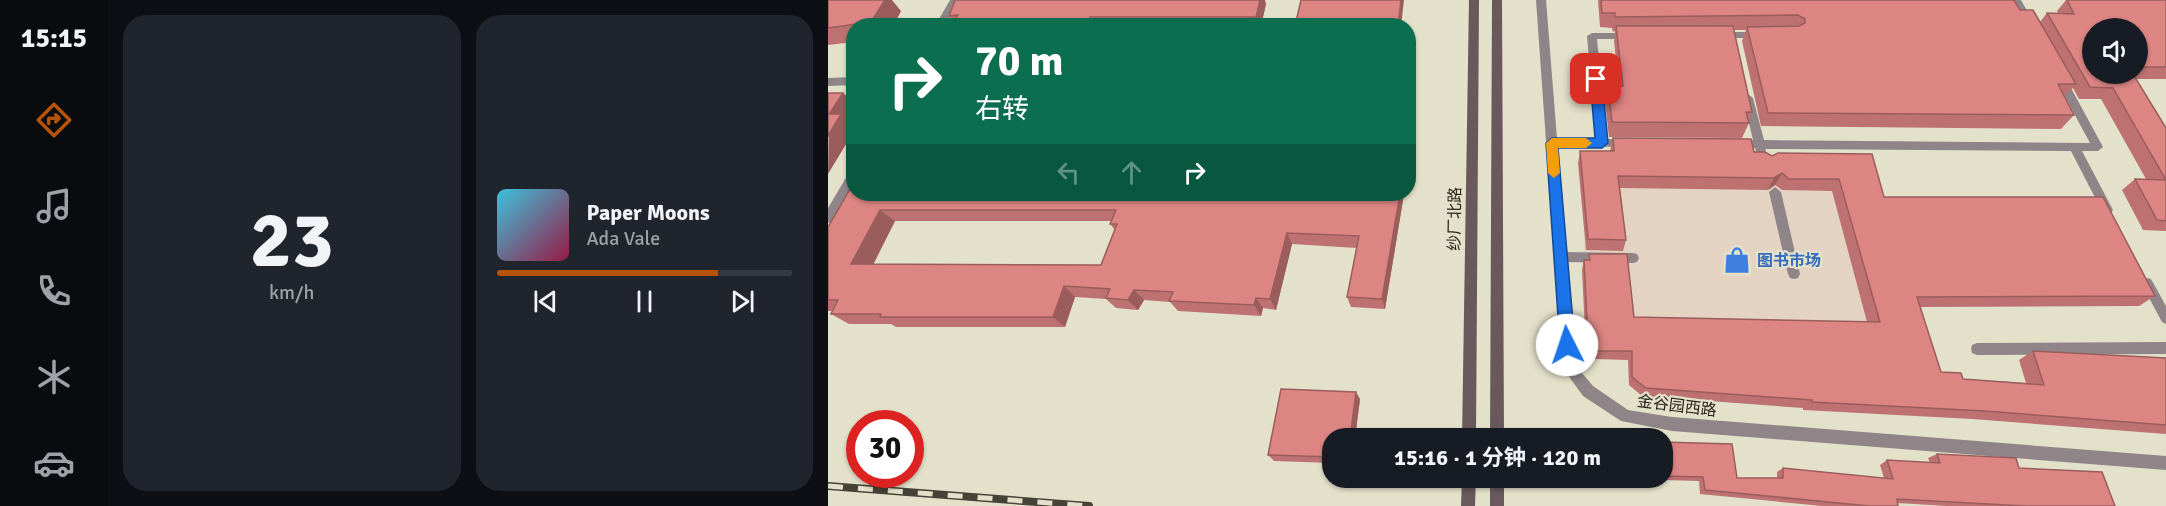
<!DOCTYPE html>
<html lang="zh">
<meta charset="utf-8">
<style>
:root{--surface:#171b24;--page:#20242c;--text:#f1f3f6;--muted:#9ea1a6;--line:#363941;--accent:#b45309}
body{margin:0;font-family:Signika,"Noto Sans SC",sans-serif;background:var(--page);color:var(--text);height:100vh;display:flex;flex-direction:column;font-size:22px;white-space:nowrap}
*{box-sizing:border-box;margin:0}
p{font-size:20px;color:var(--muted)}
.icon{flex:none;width:33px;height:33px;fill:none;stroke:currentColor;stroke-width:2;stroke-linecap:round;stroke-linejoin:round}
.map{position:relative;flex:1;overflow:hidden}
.details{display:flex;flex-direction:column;gap:15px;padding:15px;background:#0d0f14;width:720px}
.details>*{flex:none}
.banner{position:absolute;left:18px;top:18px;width:570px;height:183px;border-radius:24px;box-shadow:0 2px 4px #0004;background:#0b6e4f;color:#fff;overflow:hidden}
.controls{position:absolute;left:1254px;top:18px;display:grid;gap:12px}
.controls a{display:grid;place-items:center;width:66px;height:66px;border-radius:50%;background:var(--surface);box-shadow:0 2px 4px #0004;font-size:30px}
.speed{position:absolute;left:18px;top:410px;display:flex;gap:12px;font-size:30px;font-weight:700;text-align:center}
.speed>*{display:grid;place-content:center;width:78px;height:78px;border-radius:50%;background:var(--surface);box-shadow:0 2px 4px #0004;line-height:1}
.speed .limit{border:9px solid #d22;background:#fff;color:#111}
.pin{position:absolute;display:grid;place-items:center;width:51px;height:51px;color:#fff;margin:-26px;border-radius:12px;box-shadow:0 3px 9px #0006}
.me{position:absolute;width:66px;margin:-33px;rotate:356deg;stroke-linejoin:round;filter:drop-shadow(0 0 4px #0008)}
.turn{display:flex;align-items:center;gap:21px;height:126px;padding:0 30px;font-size:27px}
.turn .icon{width:78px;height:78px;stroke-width:2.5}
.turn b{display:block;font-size:42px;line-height:51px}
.lanes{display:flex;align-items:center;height:57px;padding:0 30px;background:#0003;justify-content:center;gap:30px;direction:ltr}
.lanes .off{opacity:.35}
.details .widget{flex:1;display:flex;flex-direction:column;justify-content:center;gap:9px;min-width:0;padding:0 21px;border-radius:24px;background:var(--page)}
.details .dial{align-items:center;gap:0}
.dial b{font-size:78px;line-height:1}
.song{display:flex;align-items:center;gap:18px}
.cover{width:72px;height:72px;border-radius:9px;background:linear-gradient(135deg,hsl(190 70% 55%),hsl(340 70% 35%))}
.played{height:6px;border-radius:3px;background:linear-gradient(90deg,var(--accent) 75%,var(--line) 75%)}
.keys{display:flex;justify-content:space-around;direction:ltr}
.details .tiles{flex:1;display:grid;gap:15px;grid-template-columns:repeat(2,1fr)}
.trip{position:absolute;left:494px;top:428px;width:351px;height:60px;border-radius:24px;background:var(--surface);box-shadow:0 2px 4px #0004;font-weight:700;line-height:60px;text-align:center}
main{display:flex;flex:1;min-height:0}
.menu{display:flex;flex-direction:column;width:108px;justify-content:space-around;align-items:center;background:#090b0e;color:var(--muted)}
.menu .icon{width:42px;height:42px}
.menu .active{color:var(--accent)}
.menu b{font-size:27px;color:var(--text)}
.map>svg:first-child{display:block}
.commercial{fill:#e4d3c2}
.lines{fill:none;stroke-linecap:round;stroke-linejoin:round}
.lane{fill:#8f8487;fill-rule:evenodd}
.street{fill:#8f8487;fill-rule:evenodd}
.secondary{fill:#69595c;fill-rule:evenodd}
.rail-casing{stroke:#454338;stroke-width:8}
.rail{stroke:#e4e1ca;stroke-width:5;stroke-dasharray:15;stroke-linecap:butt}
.wall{fill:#bd7271;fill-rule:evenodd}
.shaded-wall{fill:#9a5d5c}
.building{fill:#dc8583;stroke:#9a5d5c;stroke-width:1.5;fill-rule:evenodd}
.route{fill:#1a73e8;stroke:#114b97;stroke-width:1.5}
.slow{fill:#f59e0b}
.labels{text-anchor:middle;stroke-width:4.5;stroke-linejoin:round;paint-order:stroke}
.street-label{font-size:16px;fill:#26251c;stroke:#e4e1ca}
.shop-label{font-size:16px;font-weight:bold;fill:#366cbe;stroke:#e4e1ca;text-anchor:start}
</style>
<main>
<nav class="menu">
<b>15:15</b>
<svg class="icon active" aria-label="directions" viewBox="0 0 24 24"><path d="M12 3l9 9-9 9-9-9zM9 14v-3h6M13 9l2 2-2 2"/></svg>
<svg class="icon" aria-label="music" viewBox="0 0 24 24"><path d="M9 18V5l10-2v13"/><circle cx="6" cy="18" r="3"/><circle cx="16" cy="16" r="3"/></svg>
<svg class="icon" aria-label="phone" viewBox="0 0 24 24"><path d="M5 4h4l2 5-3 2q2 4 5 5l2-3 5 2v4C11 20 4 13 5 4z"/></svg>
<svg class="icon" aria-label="climate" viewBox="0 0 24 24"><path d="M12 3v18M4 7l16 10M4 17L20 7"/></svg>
<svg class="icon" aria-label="car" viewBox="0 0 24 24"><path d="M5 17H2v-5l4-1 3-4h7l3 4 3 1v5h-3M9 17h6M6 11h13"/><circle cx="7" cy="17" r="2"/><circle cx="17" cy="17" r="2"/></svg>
</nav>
<section class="details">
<div class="tiles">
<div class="widget dial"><b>23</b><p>km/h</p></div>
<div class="widget">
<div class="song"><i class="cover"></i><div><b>Paper Moons</b><p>Ada Vale</p></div></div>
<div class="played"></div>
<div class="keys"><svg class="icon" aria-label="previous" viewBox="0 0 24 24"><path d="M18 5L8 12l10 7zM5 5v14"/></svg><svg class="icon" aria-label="pause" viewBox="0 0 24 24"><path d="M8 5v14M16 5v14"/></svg><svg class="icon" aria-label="next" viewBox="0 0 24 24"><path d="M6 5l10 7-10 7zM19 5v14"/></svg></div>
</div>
</div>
</section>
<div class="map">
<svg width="1338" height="506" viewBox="0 0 1338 506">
<rect width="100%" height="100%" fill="#e4e1ca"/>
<polygon class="commercial" points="750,163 1035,166 1096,366 758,351 754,270 757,240"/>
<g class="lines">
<g class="lane">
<polygon points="122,0 132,0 117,26 107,26"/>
<polygon points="1183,0 1193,0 1206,23 1204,25 1198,25"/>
<polygon points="891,32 930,32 935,35 930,38 891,38 886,35"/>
<polygon points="764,33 801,33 806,36 801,39 769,39 779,139 798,139 803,143 798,147 720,146 719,143 724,139 768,139 759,36"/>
<polygon points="1233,76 1237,77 1275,147 1270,151 1254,151 1285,210 1283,213 1275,213 1243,151 938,149 937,154 929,154 927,148 908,148 903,144 908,140 925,140 915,98 920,94 925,98 936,140 1262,143 1228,80"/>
<polygon points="26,77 26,85 0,86 0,78"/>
<polygon points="26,170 26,185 4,221 0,223 0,208 22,171"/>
<polygon points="947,187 953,192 972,274 970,278 966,279 962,278 960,274 941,192"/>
<polygon points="732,252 805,253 809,254 811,258 809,262 805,263 732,262 728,261 726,257 728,253"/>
<polygon points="1319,278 1323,279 1338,306 1338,324 1334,322 1313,283 1315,279"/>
<polygon points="1338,342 1338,354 1149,355 1144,353 1143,349 1144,345 1149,343"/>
</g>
<polygon class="street" points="708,0 718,0 747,365 765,386 800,410 844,417 1338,456 1338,470 844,431 793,421 755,396 734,367"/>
<g class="secondary">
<polygon points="641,0 651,0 648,438 634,438"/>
<polygon points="664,0 674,0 676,438 662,438"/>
<polygon points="634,477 648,477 647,506 633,506"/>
<rect x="662" y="477" width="14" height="29"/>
</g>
<defs>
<polyline id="rail" points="0,486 261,506"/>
</defs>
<use href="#rail" class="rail-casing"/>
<use href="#rail" class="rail"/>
</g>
<g class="wall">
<polygon points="0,0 73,11 65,26 26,26 26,42 0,45"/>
<polygon points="127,0 438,4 433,26 123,26 126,22 121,16"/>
<path d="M770 0H1186L1192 10 1212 22 1219 13H1230L1229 11 1238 0H1338V79H1308L1338 128V231L1315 230 1294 190 1307 179H1318L1273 99H1251L1245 88 1236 96 1246 115 1233 129 933 126 914 41 918 30H906L924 112 920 121 921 123 914 138 781 137 777 101 780 86H791L786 41 787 31 785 32 784 28 772 27ZM1310 28V74H1264Z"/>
<polygon points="785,138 926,152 944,156 950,153 1056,197 1327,296 1311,306 1092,307 1113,372 1135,379 1198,383 1191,360 1205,351 1338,358 1338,434 1144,419 975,410 975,408 814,396 801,385 800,360 767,359 758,351 754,270 756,260 760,260 761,254 806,317 1039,322 1004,191 954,190 947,185 940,190 792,188 798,240 795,251 758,250 750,163 752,151 782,151"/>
<path d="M26 182 576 194 557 309 523 307 519 297 529 248 464 244 448 310 435 308 433 316 350 311 342 302 316 300 310 310 288 308 278 299 247 297 237 327H68L63 324H21L3 314 5 311H0V227ZM67 221H283L282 224 287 230 273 265 45 264Z"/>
<polygon points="532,399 527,438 504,438 504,463 446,461 440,455"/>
<polygon points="834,442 909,478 949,478 949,472 955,468 1056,478 1052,465 1059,460 1102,463 1100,458 1109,454 1191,468 1287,506 1118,506 1070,503 1070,506 994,506 872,494 871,481 765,478 765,481 763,486 712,483 712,477 834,477"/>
</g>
<g class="shaded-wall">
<polygon points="57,0 64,0 73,11 65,26 46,26 43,22"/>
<polygon points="432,0 437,0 438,4 433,26 431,26 428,17"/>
<polygon points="573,0 576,0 573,26 570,26"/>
<polygon points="262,17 267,26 258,26"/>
<polygon points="15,93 26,102 26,112 20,120 26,125 26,131 0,174 1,114"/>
<polygon points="580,150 582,159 580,168"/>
<polygon points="954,173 947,185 940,190 946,178"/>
<polygon points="572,194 576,194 557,309 554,299"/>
<polygon points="52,210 67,221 40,275 23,264"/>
<polygon points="459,233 464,244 448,310 442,299"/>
<polygon points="236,286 247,297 237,327 225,317"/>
<polygon points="306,290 316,300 310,310 300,300"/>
<polygon points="428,298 435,308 433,316 426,305"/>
<polygon points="528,392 532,399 527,438 522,438"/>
</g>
<g class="building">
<polygon points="0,0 57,0 43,22 0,28"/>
<polygon points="127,0 432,0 428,17 262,17 258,26 123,26 130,15 121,16"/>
<polygon points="473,0 573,0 570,26 467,26"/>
<polygon points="773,0 1186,0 1192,10 1205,10 1248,84 1230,84 1246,115 940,113 919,27 971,26 977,23 977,19 970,15 787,17 787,13 774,13"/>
<polygon points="1239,0 1338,0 1338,67 1310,67 1310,28 1264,28 1264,74 1305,74 1338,128 1338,180 1285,88 1262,87 1219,13 1246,14"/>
<polygon points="788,26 905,26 924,112 918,112 921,123 784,122 780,86 795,86"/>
<polygon points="0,93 15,93 1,114 13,114 0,136"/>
<polygon points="785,138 923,139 926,152 937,152 944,156 950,153 1044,154 1056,197 1275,197 1327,296 1089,297 1113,372 1133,373 1135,379 1216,385 1205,351 1338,358 1338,425 1157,411 984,402 984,400 818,388 804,377 804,351 770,351 760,341 756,260 762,260 761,254 799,254 806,317 1052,322 1011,179 961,179 954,173 946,178 790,176 798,240 760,239 752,151 786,151"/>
<polygon points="1307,179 1338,180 1338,221 1329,220"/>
<path d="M26 182V194H572L554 299 519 297 531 236 459 233 442 299 428 298 426 305 341 301 345 292 306 290 300 300 278 298 282 289 236 286 225 317H52L53 314H3L10 300H0V227ZM52 210H288L282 224H289L273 265 23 264Z"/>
<polygon points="453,389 528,392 522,438 504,438 504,457 440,455"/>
<polygon points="834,442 904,444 909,478 955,478 955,468 1065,479 1059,460 1112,463 1109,454 1188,458 1191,468 1274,472 1287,506 1197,506 1069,499 1070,506 1041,506 877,490 875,477 834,476"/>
<polygon points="713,477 765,477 765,481 713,479"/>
</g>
<polygon class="route" points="768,74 774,79 780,143 774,148 730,148 747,345 745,350 739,352 734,350 732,345 718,143 724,138 767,138 762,79"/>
<polygon class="slow" points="724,138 758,138 764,143 758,148 730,148 732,173 726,178 720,173 718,143"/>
<defs>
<symbol id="shop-bare" viewBox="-9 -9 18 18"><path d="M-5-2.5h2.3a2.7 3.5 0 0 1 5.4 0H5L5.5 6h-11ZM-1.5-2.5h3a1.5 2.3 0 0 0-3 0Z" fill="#3f7fe0" stroke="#e4e1ca" stroke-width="2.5" paint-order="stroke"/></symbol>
</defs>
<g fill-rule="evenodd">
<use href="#shop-bare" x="890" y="241" width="38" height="38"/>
</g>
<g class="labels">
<g class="street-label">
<text transform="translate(626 219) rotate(-89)" y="6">纱厂北路</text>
<text transform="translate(849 405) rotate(7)" y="6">金谷园西路</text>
</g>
<g class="shop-label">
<text x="929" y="266">图书市场</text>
</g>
</g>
</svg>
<div class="controls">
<a><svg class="icon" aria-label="sound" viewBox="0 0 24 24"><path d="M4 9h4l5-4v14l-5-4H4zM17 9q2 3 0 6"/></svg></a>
</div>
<div class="speed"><div class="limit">30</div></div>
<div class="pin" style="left:768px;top:79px;background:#d93025"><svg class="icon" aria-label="arrive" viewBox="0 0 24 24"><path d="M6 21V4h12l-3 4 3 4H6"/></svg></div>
<svg class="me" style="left:739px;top:345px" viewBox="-20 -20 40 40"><circle r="19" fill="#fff"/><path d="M0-13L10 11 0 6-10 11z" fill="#1a73e8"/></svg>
<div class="trip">15:16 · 1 分钟 · 120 m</div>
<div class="banner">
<div class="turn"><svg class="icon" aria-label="right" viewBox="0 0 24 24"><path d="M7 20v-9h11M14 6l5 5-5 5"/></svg><div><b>70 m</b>右转</div></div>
<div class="lanes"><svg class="icon off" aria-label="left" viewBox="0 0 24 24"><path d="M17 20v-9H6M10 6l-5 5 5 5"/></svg><svg class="icon off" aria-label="ahead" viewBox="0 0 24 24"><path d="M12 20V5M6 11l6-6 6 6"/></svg><svg class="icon" aria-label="right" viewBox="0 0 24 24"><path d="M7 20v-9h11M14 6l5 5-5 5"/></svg></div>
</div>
</div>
</main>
